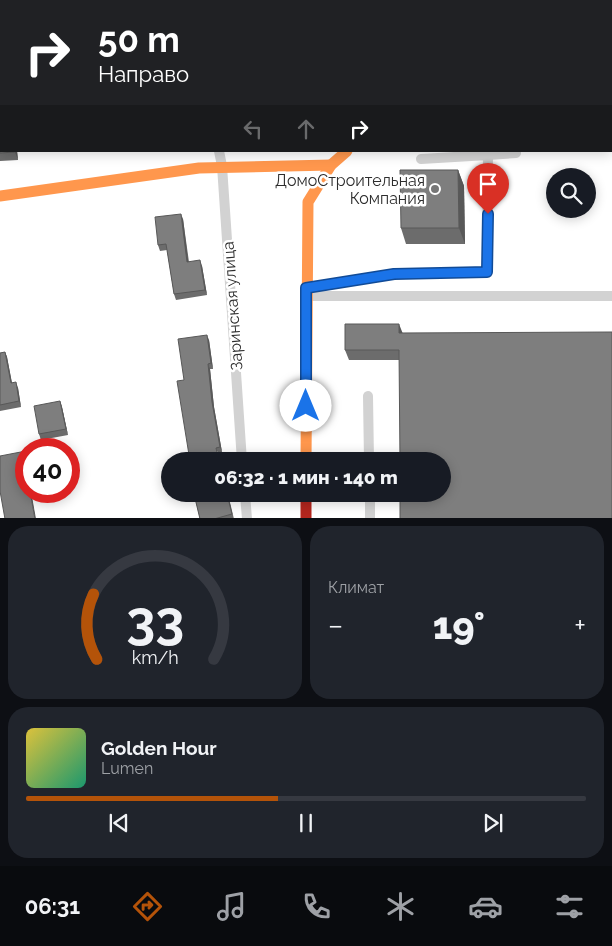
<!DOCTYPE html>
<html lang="ru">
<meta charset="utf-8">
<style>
:root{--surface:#171b24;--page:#20242c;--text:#f1f3f6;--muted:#9ea1a6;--line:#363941;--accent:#b45309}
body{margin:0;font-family:Raleway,sans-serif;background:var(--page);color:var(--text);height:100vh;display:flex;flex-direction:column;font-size:19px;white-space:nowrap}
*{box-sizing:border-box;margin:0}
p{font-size:16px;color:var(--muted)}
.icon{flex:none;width:28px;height:28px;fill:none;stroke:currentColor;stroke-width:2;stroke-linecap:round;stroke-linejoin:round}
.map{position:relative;height:518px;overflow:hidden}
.details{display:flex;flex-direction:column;gap:8px;padding:8px;background:#0d0f14;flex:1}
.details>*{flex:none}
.top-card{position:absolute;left:0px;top:0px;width:612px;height:152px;box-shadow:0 2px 12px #0003;background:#202124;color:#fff;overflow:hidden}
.controls{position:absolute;left:546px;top:168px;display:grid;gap:10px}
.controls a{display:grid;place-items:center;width:50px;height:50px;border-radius:50%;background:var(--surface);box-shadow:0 2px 12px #0003;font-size:25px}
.speed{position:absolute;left:15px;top:438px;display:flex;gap:10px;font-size:25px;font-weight:700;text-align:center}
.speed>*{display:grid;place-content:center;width:65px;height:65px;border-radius:50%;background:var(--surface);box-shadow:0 2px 12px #0003;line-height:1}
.speed .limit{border:8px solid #d22;background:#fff;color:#111}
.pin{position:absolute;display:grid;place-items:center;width:42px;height:42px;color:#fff;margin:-51px -21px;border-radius:50% 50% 50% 0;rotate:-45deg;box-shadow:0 0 5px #0007}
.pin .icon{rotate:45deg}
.me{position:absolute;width:55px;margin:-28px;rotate:0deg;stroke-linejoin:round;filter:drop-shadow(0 0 4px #0008)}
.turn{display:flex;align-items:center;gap:18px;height:105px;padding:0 15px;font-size:22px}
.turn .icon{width:65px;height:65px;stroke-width:2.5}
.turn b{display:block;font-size:35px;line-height:42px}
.lanes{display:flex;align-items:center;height:48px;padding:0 15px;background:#0003;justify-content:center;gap:25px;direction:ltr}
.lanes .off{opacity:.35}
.big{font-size:38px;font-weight:800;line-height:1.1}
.details .tile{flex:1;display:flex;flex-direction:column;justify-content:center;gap:8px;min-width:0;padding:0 18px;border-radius:20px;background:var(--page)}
.details .dial{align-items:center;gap:0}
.dial svg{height:130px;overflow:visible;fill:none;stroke:var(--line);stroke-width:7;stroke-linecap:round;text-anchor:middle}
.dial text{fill:var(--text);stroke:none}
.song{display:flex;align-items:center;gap:15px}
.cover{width:60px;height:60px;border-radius:8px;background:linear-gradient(135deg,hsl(50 70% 55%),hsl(160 70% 35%))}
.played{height:5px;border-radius:2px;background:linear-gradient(90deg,var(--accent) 45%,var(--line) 45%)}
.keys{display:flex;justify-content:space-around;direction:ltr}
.heat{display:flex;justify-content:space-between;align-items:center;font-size:28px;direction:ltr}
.details .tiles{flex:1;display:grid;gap:8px;grid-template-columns:1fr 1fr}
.tile:last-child{grid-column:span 2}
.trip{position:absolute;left:161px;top:452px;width:290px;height:50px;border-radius:25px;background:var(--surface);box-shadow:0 2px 12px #0003;font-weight:800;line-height:50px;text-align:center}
.tab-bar{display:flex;height:80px;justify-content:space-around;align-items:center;background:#090b0e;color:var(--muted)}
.tab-bar .icon{width:35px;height:35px}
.tab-bar .on{color:var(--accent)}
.tab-bar b{font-size:22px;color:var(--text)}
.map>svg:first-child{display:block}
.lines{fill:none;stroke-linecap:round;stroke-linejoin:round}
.lane{stroke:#d2d2d2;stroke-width:10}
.slow{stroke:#ff974d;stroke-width:11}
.jam{stroke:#b3261e;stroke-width:11}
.wall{fill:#6c6c6c}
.shaded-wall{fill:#585858}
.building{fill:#7e7e7e;stroke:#585858}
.route-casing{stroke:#114b97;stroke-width:12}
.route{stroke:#1a73e8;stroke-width:9}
.poi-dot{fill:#767676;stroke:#fff;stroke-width:2}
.labels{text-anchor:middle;stroke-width:5;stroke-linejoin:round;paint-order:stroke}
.poi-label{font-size:16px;fill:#2d2d2d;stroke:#fff;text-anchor:end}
.street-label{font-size:16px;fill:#2d2d2d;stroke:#fff}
</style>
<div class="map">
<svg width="612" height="519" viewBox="0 0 612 519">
<rect width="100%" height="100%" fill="#fff"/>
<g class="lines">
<g class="lane">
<polyline points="184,0 185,1"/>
<polyline points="251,0 251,1"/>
<polyline points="337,0 337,1"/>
<polyline points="219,151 222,166 242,461"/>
<polyline points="488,155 516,153"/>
<polyline points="309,288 394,274 487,272 488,155 421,159"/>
<polyline points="307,296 612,296"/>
<polyline points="368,396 369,461"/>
<polyline points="245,494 247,519"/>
<polyline points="370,494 370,519"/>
</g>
<g class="slow">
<polyline points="590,0 590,1"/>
<polyline points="0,196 199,168 331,165"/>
<polyline points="306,461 308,202 331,165 347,151"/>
</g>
<polyline class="jam" points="306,494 306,519"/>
</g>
<g class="wall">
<polygon points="0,106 1,151 17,151 18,160 0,161"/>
<polygon points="458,170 464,186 465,244 406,244 401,228"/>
<polygon points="183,219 189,262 202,266 207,295 176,300 174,294 167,250 160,251 158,245"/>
<polygon points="399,324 399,360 349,360 345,350"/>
<polygon points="209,340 213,369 210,369 214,407 222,452 218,453 184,380"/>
<polygon points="5,352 7,357 12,383 18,388 21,407 0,411 0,353"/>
<polygon points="60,401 62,407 68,435 41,440 39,434"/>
<polygon points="194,494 228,494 234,519 200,519"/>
</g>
<g class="shaded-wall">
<polygon points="15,151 17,151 18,160 15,152"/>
<polygon points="458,170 464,186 465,244 459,228"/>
<polygon points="181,214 183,219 189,268 187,262"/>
<polygon points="200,260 202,266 207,295 205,290"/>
<polygon points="399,324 403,334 399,333"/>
<polygon points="207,335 209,340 213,369 211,363"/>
<polygon points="5,352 7,357 13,389 11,383"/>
<polygon points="208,364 210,369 214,407 222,452 220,447 212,402"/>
<polygon points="16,382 18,388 21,407 19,401"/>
<polygon points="60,401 62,407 68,435 66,429"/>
<polygon points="30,491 31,491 36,519 35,519"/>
<polygon points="227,494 228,494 233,519 232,514"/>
</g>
<g class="building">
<rect x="128" y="0" width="24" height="1"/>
<rect x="271" y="0" width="34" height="1"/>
<rect x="421" y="0" width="107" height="1"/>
<polygon points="0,106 1,106 1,151 15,151 15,152 0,153"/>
<polygon points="400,170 458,170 459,228 401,228"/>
<polygon points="181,214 187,262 200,260 205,290 174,294 166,244 158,245 155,217"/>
<polygon points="345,324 399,324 399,333 612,332 612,519 400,519 400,494 442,494 442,461 400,461 399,350 345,350"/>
<polygon points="207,335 211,363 208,364 212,402 220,447 216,448 219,461 190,461 177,381 184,380 178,339"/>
<polygon points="5,352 11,383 16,382 19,401 0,405 0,353"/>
<polygon points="60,401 66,429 39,434 34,406"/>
<polygon points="26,451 26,491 30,491 35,519 5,519 0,491 0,456"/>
<polygon points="194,494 227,494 232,514 214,519 200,519"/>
</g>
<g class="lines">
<defs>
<polyline id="route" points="306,406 306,288 394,274 487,272 488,214"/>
</defs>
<use href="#route" class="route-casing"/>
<use href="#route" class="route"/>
</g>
<circle class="poi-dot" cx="435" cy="189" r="5"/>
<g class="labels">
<g class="poi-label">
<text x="425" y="186">ДомоСтроительная<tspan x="425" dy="18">Компания</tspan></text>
</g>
<g class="street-label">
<text transform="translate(232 306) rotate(-94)" y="6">Заринская улица</text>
</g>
</g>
</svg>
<div class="controls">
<a><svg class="icon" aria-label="search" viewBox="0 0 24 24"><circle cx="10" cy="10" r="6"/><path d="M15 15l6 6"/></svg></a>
</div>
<div class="speed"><div class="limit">40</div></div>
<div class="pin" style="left:488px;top:214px;background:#d93025"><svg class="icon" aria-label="arrive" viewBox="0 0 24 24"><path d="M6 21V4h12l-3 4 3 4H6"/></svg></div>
<svg class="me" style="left:306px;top:406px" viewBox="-20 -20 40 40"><circle r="19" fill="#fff"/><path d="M0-13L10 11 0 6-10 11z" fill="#1a73e8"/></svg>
<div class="trip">06:32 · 1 мин · 140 m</div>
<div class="top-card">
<div class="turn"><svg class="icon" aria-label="right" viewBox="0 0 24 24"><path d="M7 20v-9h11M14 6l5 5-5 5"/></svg><div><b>50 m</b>Направо</div></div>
<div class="lanes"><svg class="icon off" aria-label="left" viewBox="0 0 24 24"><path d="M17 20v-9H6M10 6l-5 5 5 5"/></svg><svg class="icon off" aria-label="ahead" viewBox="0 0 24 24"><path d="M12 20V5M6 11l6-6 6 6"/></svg><svg class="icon" aria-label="right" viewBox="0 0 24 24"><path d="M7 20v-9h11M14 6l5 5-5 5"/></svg></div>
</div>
</div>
<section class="details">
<div class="tiles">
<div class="tile dial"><svg viewBox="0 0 100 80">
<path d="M14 69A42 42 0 1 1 86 69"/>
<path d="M14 69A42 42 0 0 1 12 29" stroke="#b45309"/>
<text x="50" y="56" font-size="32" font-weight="700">33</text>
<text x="50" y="72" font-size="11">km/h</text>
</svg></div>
<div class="tile"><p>Климат</p>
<div class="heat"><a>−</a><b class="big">19°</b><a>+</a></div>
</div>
<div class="tile">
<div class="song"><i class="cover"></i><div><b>Golden Hour</b><p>Lumen</p></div></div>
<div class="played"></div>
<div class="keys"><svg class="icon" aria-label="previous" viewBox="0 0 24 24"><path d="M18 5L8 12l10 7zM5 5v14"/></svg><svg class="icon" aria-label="pause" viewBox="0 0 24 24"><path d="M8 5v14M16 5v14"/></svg><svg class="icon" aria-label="next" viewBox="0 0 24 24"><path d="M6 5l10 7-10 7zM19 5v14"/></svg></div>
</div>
</div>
</section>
<nav class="tab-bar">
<b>06:31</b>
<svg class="icon on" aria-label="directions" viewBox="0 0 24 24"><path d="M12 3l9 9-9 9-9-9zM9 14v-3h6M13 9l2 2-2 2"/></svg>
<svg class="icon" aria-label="music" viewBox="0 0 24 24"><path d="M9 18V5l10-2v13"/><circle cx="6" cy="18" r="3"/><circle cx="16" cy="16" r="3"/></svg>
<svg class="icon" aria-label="phone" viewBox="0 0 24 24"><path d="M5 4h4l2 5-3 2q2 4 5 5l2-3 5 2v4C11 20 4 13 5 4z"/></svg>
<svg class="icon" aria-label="climate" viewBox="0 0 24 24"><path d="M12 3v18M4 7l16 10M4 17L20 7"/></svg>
<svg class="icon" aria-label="car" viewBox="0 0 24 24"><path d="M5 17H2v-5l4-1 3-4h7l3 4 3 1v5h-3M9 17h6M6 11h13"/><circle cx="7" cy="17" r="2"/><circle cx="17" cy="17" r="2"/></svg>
<svg class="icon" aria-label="filters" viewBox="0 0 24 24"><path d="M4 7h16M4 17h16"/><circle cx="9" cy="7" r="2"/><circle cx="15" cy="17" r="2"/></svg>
</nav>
